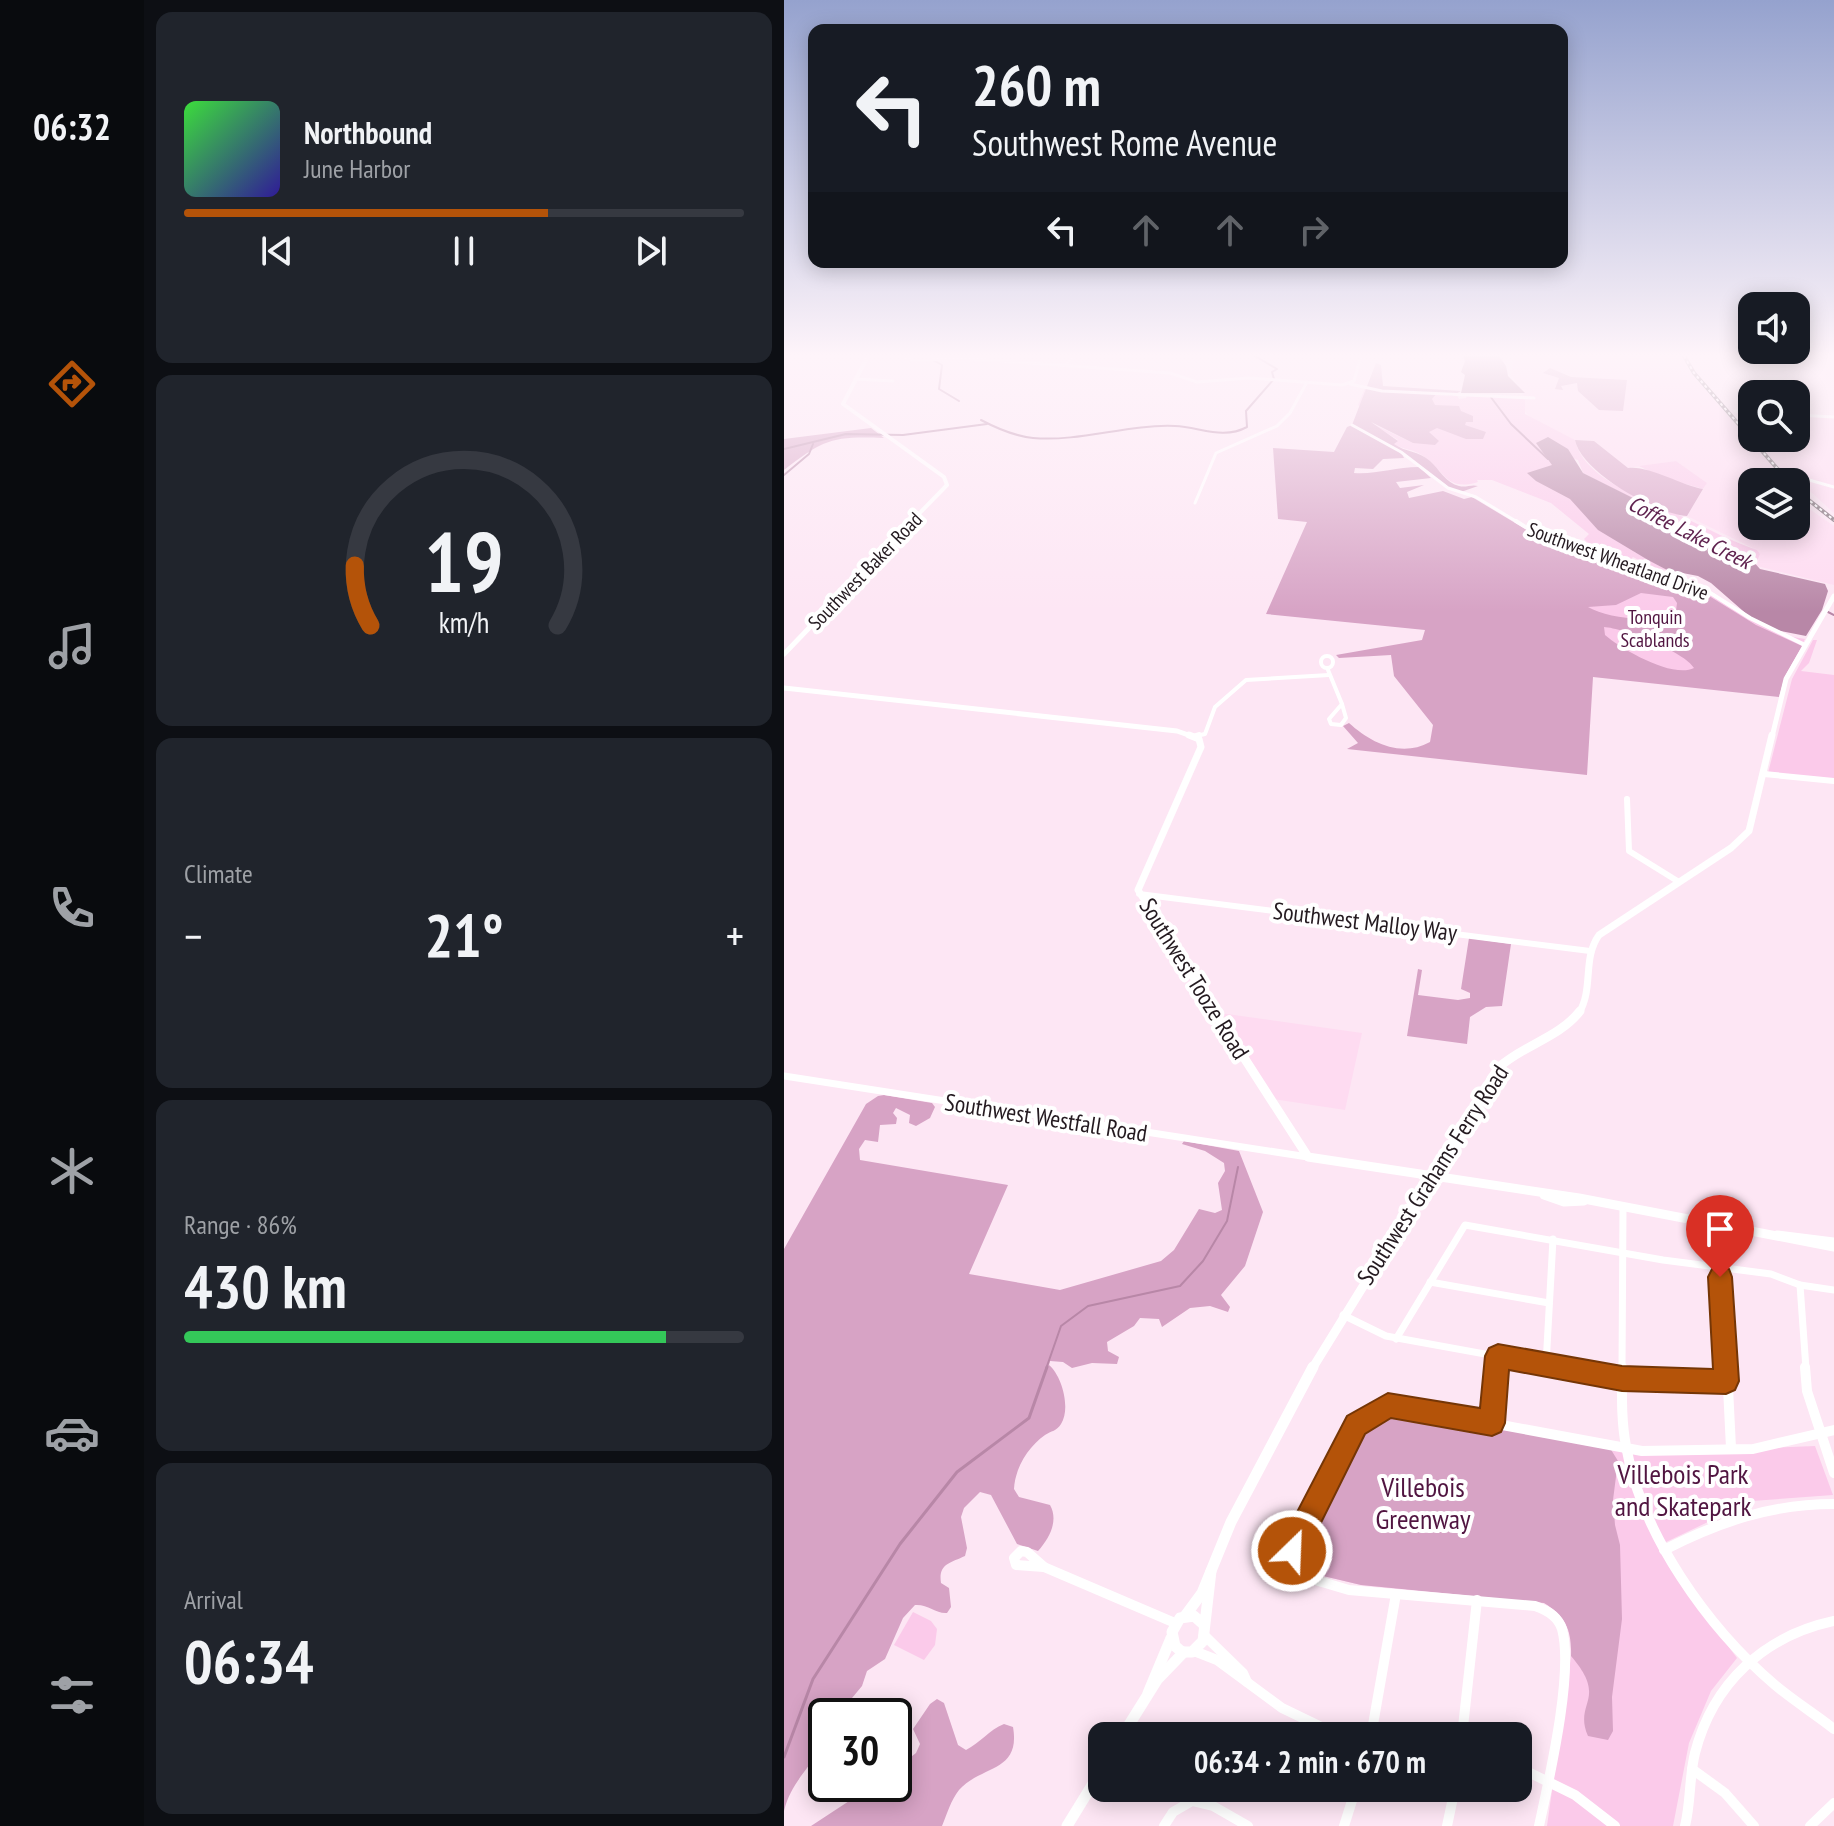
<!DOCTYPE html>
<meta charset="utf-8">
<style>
:root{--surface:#171b24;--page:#20242c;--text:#f1f3f6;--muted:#9ea1a6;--line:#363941;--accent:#b45309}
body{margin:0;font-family:"PT Sans Narrow",sans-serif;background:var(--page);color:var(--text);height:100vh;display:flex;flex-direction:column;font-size:30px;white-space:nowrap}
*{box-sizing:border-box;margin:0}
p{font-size:26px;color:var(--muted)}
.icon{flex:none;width:44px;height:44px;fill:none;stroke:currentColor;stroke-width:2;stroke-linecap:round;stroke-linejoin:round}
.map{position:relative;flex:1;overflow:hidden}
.details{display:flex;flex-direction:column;gap:12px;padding:12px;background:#0d0f14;width:640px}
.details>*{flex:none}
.banner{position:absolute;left:24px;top:24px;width:760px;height:244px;border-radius:16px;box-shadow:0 4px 20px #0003;background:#171b24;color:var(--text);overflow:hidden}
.controls{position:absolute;left:954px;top:292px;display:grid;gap:16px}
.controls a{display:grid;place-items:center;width:72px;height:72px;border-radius:16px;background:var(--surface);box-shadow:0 4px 20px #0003;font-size:40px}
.speed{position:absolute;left:24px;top:1698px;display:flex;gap:16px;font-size:40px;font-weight:700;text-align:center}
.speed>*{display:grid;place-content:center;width:104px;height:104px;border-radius:50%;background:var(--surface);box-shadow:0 4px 20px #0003;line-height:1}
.speed .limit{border:4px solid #111;border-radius:12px;background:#fff;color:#111}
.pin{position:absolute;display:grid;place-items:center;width:68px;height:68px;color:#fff;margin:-82px -34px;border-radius:50% 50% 50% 0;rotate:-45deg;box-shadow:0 0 8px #0007}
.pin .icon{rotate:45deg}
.me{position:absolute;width:88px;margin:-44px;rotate:24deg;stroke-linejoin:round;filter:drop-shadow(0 0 6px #0008)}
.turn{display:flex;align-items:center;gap:28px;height:168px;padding:0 32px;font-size:36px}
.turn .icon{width:104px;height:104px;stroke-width:2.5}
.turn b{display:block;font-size:56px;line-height:68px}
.lanes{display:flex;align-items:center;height:76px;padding:0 32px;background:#0003;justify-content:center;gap:40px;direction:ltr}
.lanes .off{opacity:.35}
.big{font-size:60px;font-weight:700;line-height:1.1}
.details .tile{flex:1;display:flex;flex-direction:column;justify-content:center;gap:12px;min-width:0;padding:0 28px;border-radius:16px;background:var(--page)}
.details .dial{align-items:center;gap:0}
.dial svg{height:208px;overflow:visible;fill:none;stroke:var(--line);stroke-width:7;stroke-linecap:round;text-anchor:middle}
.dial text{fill:var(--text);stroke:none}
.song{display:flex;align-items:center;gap:24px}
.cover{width:96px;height:96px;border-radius:12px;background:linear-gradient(135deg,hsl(120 70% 55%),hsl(250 70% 35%))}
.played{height:8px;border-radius:4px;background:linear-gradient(90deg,var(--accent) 65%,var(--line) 65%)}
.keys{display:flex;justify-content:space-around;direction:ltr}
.heat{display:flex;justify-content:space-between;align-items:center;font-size:44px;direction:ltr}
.charge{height:12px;border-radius:6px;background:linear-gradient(90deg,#34c759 86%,var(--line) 0)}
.trip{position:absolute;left:304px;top:1722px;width:444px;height:80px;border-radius:16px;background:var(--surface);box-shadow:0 4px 20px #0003;font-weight:700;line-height:80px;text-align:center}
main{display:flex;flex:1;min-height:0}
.tab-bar{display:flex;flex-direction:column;width:144px;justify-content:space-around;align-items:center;background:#090b0e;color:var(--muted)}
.tab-bar .icon{width:56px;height:56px}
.tab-bar .on{color:var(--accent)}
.tab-bar b{font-size:36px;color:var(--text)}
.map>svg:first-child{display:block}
.built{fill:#fedbf1}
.green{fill:#fbcaea}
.forest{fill:#d7a3c5;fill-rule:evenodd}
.water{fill:#b887a7}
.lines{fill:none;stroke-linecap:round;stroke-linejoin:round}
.stream-far1{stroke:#b887a7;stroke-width:2}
.stream{stroke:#b887a7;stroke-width:3}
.minor-far4{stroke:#fff;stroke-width:3}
.minor-far3{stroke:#fff;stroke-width:4}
.minor-far2{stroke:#fff;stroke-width:6}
.minor-far1{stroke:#fff;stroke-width:7}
.minor{stroke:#fff;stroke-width:10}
.major-far4{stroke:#fff;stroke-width:4}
.major-far3{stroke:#fff;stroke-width:5}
.major-far2{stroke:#fff;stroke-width:7}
.major-far1{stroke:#fff;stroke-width:9}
.major{stroke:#fff;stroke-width:11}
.rail-casing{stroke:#7a6b74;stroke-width:4}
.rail{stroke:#fff;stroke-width:2;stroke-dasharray:3;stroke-linecap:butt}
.route{fill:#b45309;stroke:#753606;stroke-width:2}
.labels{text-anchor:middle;stroke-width:8;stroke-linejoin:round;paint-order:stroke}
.far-street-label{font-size:20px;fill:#241a20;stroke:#fff}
.far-park-label{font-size:20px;fill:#511541;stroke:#fff}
.far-water-label{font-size:22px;font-style:italic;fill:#602450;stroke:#fff}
.street-label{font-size:24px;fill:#241a20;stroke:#fff}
.near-park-label{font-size:28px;fill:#511541;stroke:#fff}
</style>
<main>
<nav class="tab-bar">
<b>06:32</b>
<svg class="icon on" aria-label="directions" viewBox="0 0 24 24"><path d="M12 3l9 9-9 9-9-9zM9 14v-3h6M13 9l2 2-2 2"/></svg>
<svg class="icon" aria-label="music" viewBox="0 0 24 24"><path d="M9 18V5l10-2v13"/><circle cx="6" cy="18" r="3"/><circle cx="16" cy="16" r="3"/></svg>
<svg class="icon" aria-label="phone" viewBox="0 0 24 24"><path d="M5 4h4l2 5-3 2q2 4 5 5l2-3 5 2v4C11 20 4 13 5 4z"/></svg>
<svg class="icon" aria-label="climate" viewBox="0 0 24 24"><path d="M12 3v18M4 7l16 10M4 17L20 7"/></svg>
<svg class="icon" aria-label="car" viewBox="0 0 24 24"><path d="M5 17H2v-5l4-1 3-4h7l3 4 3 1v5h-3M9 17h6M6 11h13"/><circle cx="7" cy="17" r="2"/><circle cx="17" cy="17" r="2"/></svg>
<svg class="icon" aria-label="filters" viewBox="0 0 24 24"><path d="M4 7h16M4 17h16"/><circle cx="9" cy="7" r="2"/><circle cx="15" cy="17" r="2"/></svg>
</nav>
<section class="details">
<div class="tile">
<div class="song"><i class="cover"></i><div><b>Northbound</b><p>June Harbor</p></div></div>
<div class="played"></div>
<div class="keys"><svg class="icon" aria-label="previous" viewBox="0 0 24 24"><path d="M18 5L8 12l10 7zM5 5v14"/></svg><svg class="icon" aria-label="pause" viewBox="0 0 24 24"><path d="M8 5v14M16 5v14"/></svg><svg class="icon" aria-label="next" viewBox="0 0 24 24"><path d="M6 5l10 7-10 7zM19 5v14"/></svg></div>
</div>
<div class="tile dial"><svg viewBox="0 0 100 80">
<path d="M14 69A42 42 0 1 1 86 69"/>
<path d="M14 69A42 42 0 0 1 8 46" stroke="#b45309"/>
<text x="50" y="56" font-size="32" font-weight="700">19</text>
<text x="50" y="72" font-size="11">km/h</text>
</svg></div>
<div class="tile"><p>Climate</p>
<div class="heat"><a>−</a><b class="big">21°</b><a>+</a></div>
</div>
<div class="tile"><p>Range · 86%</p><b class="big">430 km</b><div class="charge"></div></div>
<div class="tile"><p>Arrival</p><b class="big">06:34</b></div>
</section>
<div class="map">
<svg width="1050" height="1826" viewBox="0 0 1050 1826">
<rect width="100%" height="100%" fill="#fde6f4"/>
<g class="built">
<polygon points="731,356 898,356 904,370 1002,482 968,482 968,526 1012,526 1012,500 1050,526 1050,585 973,566 976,554 973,550 903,516 923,483 892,461 844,468 810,441 791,440 746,418 739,408 741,397 727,374"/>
<polygon points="1012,416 1050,418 1050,513 1005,472 996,468 970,438 1012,438"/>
<polygon points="436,1013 578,1033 561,1110 489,1099"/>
</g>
<g class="green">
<path d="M567 385 671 392 675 399 682 398 683 394 741 397V414L791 440C800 481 866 501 899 517 924 529 947 541 973 550L976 554 973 562 932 544 923 535 883 521 885 517 799 473 794 460 759 450 851 552 883 570 870 568 849 557 843 563C866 570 894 574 916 585 958 606 967 631 1021 639L1001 676 808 677 717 537 806 545 800 539 805 534 767 503 708 480H693L694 482C659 493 660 466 634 453 626 449 618 449 610 444L614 440 587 423 629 443 574 405 581 388Z"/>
<polygon points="892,461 923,483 919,489 877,477 855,466"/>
<polygon points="1029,640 1033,640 1025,663 1017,671 1050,675 1050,780 984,773 1008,679"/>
<path d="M590 1419 835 1450 840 1453 871 1542 887 1570 953 1658 927 1691 905 1743 889 1826H763L787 1656C788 1631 782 1616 760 1603L577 1585 535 1575 517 1562 516 1545 567 1445 576 1431Z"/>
<polygon points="1031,1446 1049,1495 968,1501 880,1543 862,1502 847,1453"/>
<polygon points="129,1612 147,1621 153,1629 151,1645 140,1660 110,1645"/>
</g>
<g class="forest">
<path d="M592 363 597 365 599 386 677 391 668 396 653 393 648 399 651 405 675 406 677 411 689 416V422H682L681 425 702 432 699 439H682L653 428 645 432 655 441 651 445 629 443 587 422 614 441 610 444C621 452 635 451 646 461 655 469 662 483 675 486 682 488 687 484 694 486L677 492 667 489 616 450 620 458 599 459 589 469 571 468 570 473C590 475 611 467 635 467L647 478 612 482 616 488 640 485 623 492 625 498 659 491 680 499 688 497 761 541 778 543 909 586 972 625 1018 646 1001 676 995 697 809 677 803 775 563 749 574 743 559 726 565 723C587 743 617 758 646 742L649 725 610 676 607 655 555 658 552 655 638 640 641 630 482 614 523 522 494 519 489 448 550 452 563 427 568 425ZM857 593 889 597 893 603 892 611C871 624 825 619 804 607L832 605ZM820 627C839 628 901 652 910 668 889 679 837 649 821 635Z"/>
<polygon points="766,368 787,377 843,380 839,411 815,410 794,391 793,383 777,386 779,390 771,389 775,378 759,373"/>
<path d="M87 428 100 438C49 436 40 439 0 470V439Z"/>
<path d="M791 440 810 441 844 468C864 465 897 485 919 489L903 516C872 514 797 472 791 440Z"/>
<polygon points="685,938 727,944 718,1006 702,1007 686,1017 683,1044 623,1036 634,969 638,970 634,995 674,1000 686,998 686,993 677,989"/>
<path d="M100 1095 148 1103 151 1107 146 1118 132 1126 125 1123 126 1115 112 1108 109 1113 113 1118 112 1124 96 1125 94 1142 81 1140 75 1149 76 1160 224 1185 185 1274 276 1290 377 1261 390 1250 415 1209 431 1213 438 1210 434 1183 441 1171 440 1163 421 1151 398 1144 400 1141 455 1151 479 1212 461 1266 437 1295 446 1307 444 1312 426 1306 406 1308 378 1327 375 1319 356 1318 350 1326 323 1342 324 1351 335 1357 333 1364 308 1363 288 1368 279 1362 266 1361 265 1365C278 1376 287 1408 277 1424 273 1431 267 1431 261 1435 244 1447 231 1468 230 1489L235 1497 266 1505C275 1521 265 1539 254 1551L233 1544 207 1495 196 1492 180 1508 177 1517 183 1548 181 1556C166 1563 154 1564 157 1583L165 1588 167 1607 163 1613C152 1614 144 1604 131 1605L119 1618 101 1659 83 1671 78 1686 53 1716H42C42 1763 10 1770 0 1811V1249L82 1104 94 1096Z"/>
<path d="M605 1410 826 1448 834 1461 829 1500 831 1525 836 1545 838 1619 828 1697 829 1731 824 1740 804 1736C789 1702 825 1700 787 1656 788 1631 782 1616 760 1603L577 1585 535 1575 517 1562 516 1545 567 1445 576 1431Z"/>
<path d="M153 1699 160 1703 174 1745 182 1750C196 1743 205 1730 220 1724L229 1727C237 1773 197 1765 175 1790 167 1800 163 1814 158 1826H27L91 1784H110V1770L132 1753 136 1744 129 1729 146 1704Z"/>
</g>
<g class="water">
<polygon points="679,356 715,356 722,366 724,376 741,393 677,393 681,375 677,372 681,361"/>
<path d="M764 437 784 449 799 473 885 516 884 521C896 524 908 528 920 534 925 537 929 542 935 545 952 552 966 556 976 569L1041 584 1044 591 1038 610 1022 636 992 630 966 617 927 583 914 576 883 570 864 560 814 530 786 499 752 481 743 473 768 465 752 443Z"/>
</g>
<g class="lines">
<g class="stream-far1">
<polyline points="149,360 158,365 155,389 175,401"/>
<polyline points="706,396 727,424 764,459"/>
<path d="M197 420C214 429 230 436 249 438 297 442 343 424 391 426 416 427 439 440 463 427L462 411 490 379 488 372 493 369 471 356"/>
<polyline points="0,449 62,434 119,435 203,424"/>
<polyline points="0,475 25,454 29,444"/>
<polyline points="1044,612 1050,615"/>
<polyline points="262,1369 277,1326 304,1306 396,1286 419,1261 443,1221 454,1167"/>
</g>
<polyline class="stream" points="0,1757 29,1679 116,1544 173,1472 245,1418 263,1367"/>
<g class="minor-far4">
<polyline points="118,356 132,361 175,358 386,373 413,382 465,378 558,385 570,381 577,356"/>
<polyline points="281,365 290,356"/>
<polyline points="71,379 109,381"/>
<polyline points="566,384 598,391 750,398"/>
<polyline points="951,411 968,412"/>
<polyline points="1012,415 1050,417"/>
<polyline points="568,425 617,452 664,488 692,497 735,523"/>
<polyline points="1018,478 1050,487"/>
<polyline points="411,503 432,453 493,426 506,413 523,382"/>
</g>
<g class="minor-far3">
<polyline points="732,521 756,536 917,587 966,618 1021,645"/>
<circle cx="543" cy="662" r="6"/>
<polyline points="544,670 558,704"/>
<polygon points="558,704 562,718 557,725 547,724 545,719"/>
<polyline points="412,736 421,734 431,707 462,680 545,675"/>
</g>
<g class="minor-far2">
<polyline points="412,736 415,735"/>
<polyline points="980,774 1050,781"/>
<polyline points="843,799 845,851 895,882"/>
<polyline points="355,894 806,951"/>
</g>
<g class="minor-far1">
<polyline points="0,1076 524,1157"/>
<polyline points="934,1266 939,1291 943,1369"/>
<polyline points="646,1282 765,1303"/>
<polyline points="1016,1285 1022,1369"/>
<polyline points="559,1315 602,1336 783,1369"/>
<polyline points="612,1339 681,1225 879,1260 987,1274 1016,1285 1050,1290"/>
<polyline points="762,1365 769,1239"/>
<polyline points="713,1369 714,1356"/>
<polyline points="838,1369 839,1207"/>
</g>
<g class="minor">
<polyline points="772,1367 854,1380 942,1381"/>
<path d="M838 1367C838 1393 837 1420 842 1446 857 1534 924 1628 991 1685 1010 1701 1031 1714 1050 1729"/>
<polyline points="943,1367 947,1448"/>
<polyline points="1021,1367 1023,1391 1050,1473"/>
<polyline points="708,1423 713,1367"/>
<path d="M880 1550C935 1522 987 1504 1050 1504"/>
<polygon points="237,1551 243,1552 260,1567 232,1565 230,1558"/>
<polyline points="260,1567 391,1623"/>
<polyline points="421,1636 459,1673 463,1682"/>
<polyline points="410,1651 433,1660 498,1708 556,1736"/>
<polyline points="587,1736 612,1594"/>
<polyline points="678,1736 693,1600"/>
<polyline points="734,1767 791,1795 831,1826"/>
<polyline points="908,1769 941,1793 970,1826"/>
<polyline points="380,1826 389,1812 408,1801 429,1806 464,1826"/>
<polyline points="560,1826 572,1788"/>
<polyline points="663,1826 671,1788"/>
<path d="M755 1826C765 1779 790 1673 778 1629 774 1616 763 1610 751 1606L565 1590 521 1577 510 1564V1543L570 1427 597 1407 615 1406 858 1451 969 1449 1050 1430"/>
<path d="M901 1826C907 1802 905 1777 911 1753 929 1683 980 1636 1050 1621"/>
<polyline points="1026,1826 1050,1803"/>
</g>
<polyline class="major-far4" points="84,356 59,404 160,477 163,485 126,523"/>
<g class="major-far3">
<polyline points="0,654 128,521"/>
<polyline points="0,688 393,731 410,737"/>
<polyline points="988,737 1002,679 1050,596"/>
</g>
<g class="major-far2">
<polyline points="405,735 415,739 417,747 354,890 431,1013"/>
<path d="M795 1013C810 988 798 959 815 935L947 848 965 831 988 735"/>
</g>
<g class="major-far1">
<polyline points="430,1011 524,1157 795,1198 1050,1247"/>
<polyline points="760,1195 780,1202 800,1201"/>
<polyline points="993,1235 1050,1242"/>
<path d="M528 1369 714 1068C739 1045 775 1038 796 1011"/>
</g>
<g class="major">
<polyline points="401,1616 418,1593 447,1522 529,1367"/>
<polyline points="419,1624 410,1616 396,1618 388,1632 391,1646 398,1652 408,1652 419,1641 427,1571"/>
<polyline points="364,1693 387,1638"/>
<polyline points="338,1736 373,1680 400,1652"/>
<polyline points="283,1826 318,1769"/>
</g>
<defs>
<g id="rail">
<polyline points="900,356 910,373 1005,482"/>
<polyline points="1012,490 1050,520"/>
</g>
</defs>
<use href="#rail" class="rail-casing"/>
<use href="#rail" class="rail"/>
</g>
<linearGradient id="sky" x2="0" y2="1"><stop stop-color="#95a2ce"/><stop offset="0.58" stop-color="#fef4fa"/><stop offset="1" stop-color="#fef4fa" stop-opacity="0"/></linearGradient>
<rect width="1050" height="612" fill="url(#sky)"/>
<polygon class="route" points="936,1266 945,1269 948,1277 955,1381 951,1390 942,1394 838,1391 725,1370 721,1423 717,1432 708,1436 607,1418 581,1434 518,1561 508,1565 498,1561 494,1551 498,1541 563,1416 604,1393 696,1408 701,1356 705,1348 714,1344 838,1366 929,1369 924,1277 928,1269"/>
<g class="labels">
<g class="far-street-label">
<text transform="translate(834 561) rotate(20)" y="7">Southwest Wheatland Drive</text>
<text transform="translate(81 571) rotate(-46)" y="7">Southwest Baker Road</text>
</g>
<g class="far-park-label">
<text x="871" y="624">Tonquin<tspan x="871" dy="23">Scablands</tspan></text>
</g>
<g class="far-water-label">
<text transform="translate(906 532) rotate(27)" y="8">Coffee Lake Creek</text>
</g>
<g class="street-label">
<text transform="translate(581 922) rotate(7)" y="8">Southwest Malloy Way</text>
<text transform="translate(410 979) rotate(58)" y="8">Southwest Tooze Road</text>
<text transform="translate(262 1118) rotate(9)" y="8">Southwest Westfall Road</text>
<text transform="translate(649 1175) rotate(-57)" y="8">Southwest Grahams Ferry Road</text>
</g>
<g class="near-park-label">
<text x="899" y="1484">Villebois Park<tspan x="899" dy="32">and Skatepark</tspan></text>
<text x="639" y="1497">Villebois<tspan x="639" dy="32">Greenway</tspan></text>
</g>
</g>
</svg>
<div class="controls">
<a><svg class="icon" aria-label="sound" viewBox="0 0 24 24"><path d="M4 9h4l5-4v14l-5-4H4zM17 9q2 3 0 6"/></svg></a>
<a><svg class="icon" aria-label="search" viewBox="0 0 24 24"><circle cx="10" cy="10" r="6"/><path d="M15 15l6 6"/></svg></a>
<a><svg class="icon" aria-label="layers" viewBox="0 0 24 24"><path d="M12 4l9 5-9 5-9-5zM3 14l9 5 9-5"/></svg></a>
</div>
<div class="speed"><div class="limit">30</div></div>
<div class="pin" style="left:936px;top:1277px;background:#d93025"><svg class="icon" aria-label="arrive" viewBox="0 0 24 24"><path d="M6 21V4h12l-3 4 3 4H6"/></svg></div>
<svg class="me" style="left:508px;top:1551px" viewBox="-20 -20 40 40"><circle r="17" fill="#b45309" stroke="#fff" stroke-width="3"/><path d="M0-11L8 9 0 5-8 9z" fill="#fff"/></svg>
<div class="trip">06:34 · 2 min · 670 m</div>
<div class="banner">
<div class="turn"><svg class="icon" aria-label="left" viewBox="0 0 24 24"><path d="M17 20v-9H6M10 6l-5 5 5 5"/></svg><div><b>260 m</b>Southwest Rome Avenue</div></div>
<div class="lanes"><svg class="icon" aria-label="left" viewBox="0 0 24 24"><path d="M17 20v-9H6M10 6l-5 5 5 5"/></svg><svg class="icon off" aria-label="ahead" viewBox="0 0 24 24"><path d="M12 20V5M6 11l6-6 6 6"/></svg><svg class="icon off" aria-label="ahead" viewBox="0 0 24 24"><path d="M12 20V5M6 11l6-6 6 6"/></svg><svg class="icon off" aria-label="right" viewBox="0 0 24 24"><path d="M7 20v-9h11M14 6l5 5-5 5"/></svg></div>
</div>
</div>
</main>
